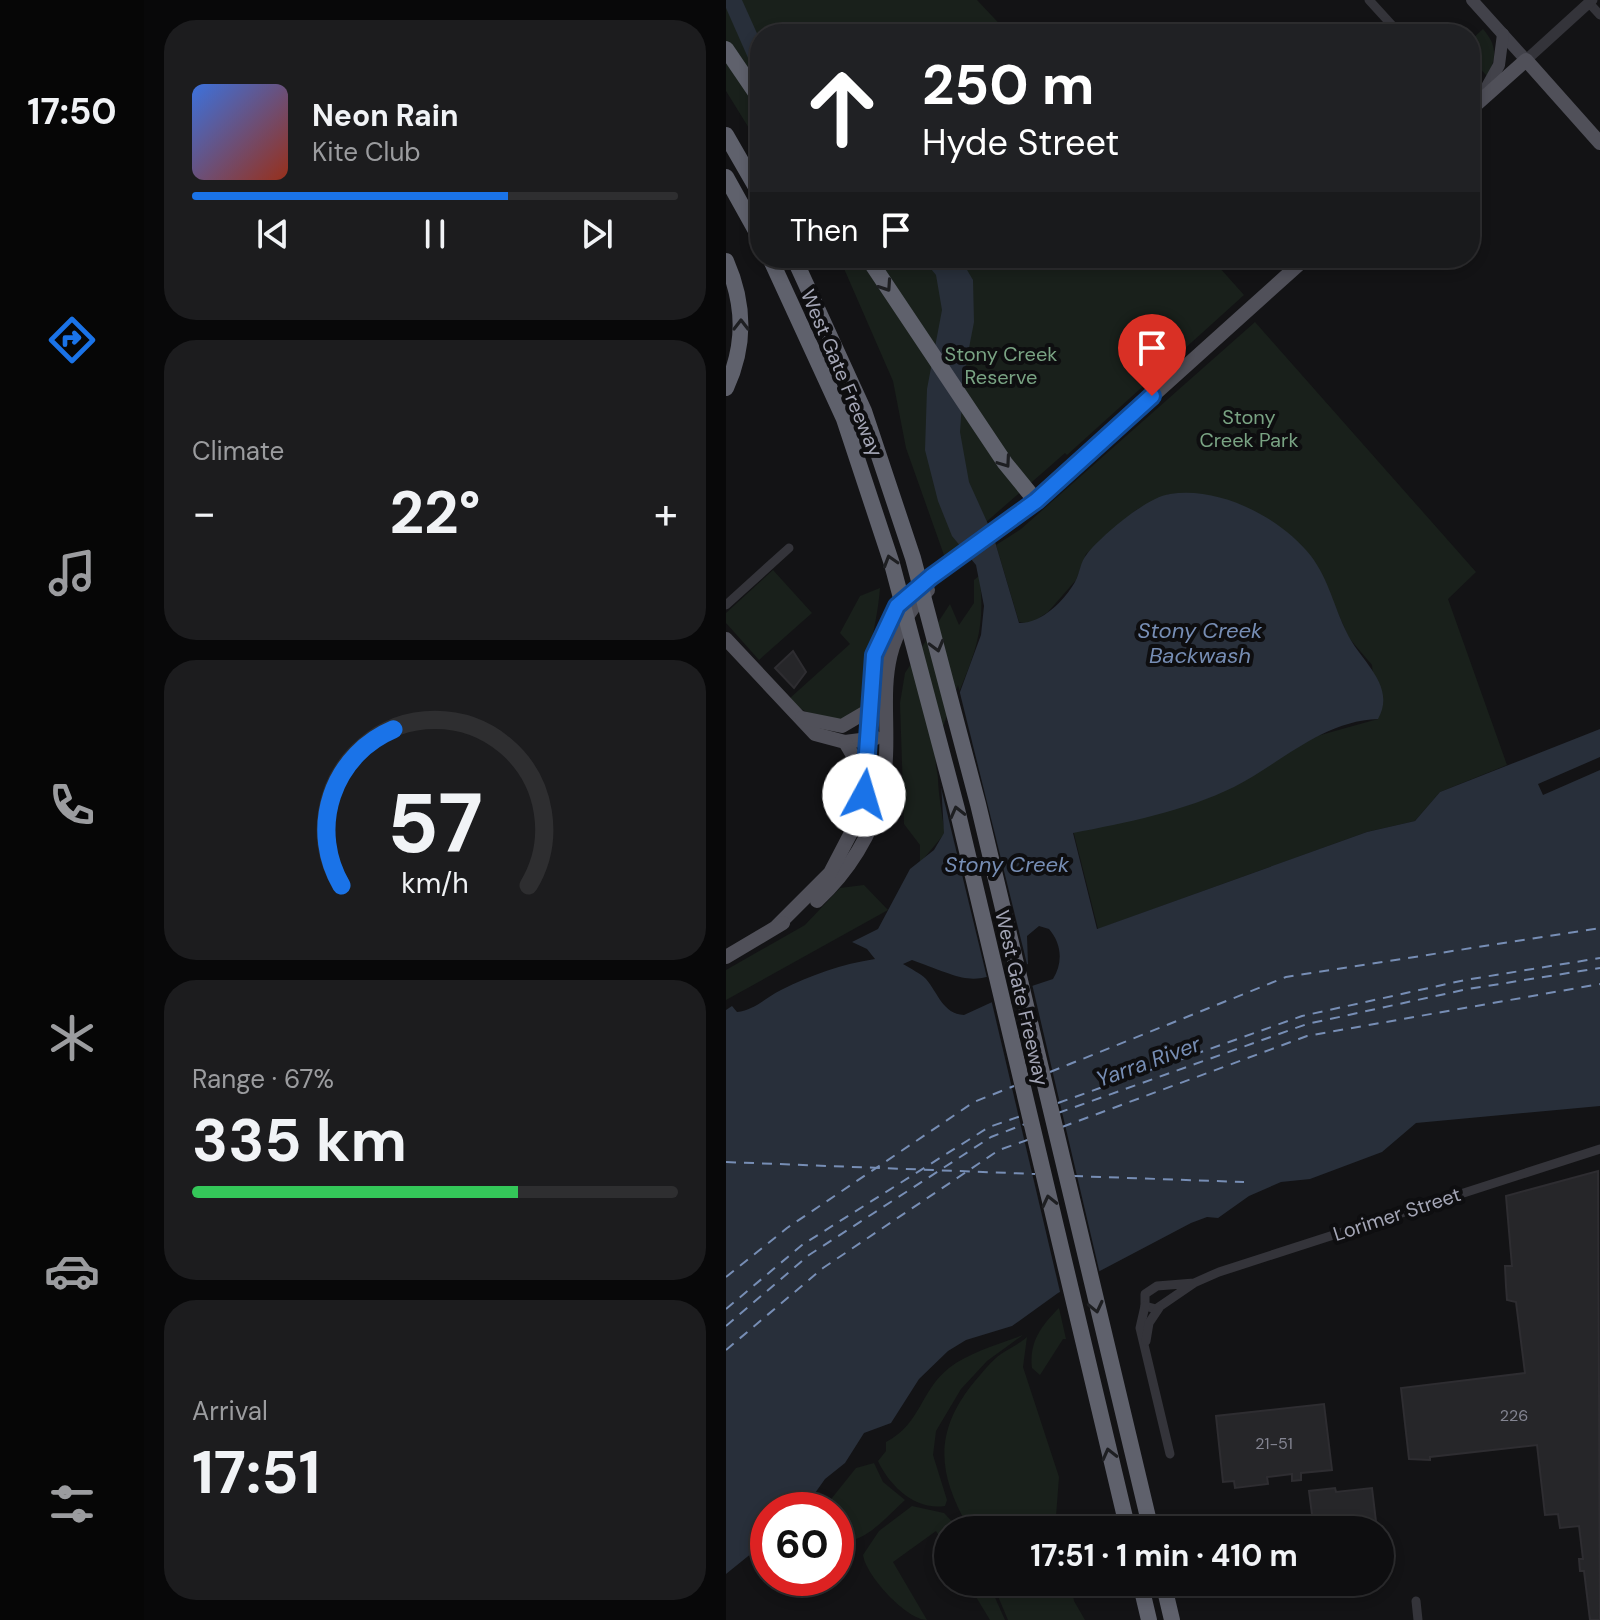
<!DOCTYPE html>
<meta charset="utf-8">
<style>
:root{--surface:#0e0e10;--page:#1c1c1e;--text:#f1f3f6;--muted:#9b9c9f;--line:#2e2e30;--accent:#1a73e8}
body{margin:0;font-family:"DM Sans",sans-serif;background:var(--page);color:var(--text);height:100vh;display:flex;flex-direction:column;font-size:30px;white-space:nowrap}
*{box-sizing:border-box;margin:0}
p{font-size:26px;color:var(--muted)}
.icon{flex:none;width:44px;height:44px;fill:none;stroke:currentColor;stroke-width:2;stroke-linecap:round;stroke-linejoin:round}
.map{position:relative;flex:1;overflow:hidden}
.sheet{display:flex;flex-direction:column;gap:20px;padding:20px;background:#080809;width:582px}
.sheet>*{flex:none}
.banner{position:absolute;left:24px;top:24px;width:730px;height:244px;border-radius:32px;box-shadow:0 4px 12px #0003,0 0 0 2px var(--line);background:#202124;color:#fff;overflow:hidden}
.speed{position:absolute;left:24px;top:1492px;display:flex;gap:16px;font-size:40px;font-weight:700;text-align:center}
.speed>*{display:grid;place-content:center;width:104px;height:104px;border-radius:50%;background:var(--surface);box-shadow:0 4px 12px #0003,0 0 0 2px var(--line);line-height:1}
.speed .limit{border:12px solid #d22;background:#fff;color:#111}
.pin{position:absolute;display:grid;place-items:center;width:68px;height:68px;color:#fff;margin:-82px -34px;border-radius:50% 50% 50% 0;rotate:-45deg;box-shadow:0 0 8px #0007}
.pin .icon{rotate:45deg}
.me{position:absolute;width:88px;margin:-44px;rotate:6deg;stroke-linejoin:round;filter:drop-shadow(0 0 6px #0008)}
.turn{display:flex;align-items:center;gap:28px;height:168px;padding:0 40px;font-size:36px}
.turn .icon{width:104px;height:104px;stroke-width:2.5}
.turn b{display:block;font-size:56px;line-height:68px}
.then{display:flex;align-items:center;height:76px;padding:0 40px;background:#0003;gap:16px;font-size:30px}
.big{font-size:60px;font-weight:700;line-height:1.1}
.sheet .tile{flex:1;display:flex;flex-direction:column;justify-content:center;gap:12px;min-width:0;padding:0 28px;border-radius:32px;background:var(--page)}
.sheet .dial{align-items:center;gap:0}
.dial svg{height:208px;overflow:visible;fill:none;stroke:var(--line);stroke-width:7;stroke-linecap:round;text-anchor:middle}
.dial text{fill:var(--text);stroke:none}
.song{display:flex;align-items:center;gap:24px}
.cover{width:96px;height:96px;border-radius:12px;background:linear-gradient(135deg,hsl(220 70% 55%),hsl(10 70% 35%))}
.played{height:8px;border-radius:4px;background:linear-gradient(90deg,var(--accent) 65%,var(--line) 65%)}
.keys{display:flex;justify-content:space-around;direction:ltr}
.heat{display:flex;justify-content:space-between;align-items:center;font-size:44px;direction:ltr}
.charge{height:12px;border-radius:6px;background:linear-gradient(90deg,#34c759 67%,var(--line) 0)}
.trip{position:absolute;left:208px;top:1516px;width:460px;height:80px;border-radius:40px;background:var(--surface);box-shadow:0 4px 12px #0003,0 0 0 2px var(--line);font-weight:700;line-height:80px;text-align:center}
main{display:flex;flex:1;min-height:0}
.menu{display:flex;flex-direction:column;width:144px;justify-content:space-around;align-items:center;background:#060606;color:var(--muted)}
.menu .icon{width:56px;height:56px}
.menu .selected{color:var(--accent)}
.menu b{font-size:36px;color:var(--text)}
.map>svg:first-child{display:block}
.green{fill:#19201b}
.water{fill:#282f3a;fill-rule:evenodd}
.pier{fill:#131315}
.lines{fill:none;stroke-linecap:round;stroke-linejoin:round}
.ferry{stroke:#778eb5;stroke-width:2;stroke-dasharray:10 8;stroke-linecap:butt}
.building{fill:#262629;stroke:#2e2d31;stroke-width:2}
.minor{stroke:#34343a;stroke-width:9}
.tertiary{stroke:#34343a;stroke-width:11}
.secondary{stroke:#42424a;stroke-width:12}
.primary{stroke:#505059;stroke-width:14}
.motorway{stroke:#5f616c;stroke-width:16}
.motorway-bridge{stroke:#5f616c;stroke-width:16}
.oneway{stroke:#1e1f22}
.route-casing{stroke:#114b97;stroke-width:20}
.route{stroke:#1a73e8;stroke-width:14}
.labels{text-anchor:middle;stroke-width:8;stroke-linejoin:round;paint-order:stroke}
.number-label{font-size:16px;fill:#848592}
.park-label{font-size:20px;fill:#79a383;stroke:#0e0e10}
.street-label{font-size:20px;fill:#a4a6b6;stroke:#0e0e10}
.water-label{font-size:22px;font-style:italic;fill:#778eb5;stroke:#0e0e10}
</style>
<main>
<nav class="menu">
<b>17:50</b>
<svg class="icon selected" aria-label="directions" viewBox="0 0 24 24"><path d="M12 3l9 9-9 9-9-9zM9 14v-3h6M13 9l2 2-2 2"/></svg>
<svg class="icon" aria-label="music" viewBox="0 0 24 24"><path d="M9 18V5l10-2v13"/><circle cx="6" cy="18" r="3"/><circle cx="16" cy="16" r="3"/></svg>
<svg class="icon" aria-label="phone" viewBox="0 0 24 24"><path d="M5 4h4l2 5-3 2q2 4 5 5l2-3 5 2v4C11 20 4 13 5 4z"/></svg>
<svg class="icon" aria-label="climate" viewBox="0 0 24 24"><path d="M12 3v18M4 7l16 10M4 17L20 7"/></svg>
<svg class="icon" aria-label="car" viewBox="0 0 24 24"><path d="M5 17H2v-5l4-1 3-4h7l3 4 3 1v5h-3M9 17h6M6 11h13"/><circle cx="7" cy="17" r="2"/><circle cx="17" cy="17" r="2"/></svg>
<svg class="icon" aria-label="filters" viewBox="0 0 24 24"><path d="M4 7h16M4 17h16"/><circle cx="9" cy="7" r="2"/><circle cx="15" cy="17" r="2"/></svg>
</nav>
<section class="sheet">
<div class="tile">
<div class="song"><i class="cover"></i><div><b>Neon Rain</b><p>Kite Club</p></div></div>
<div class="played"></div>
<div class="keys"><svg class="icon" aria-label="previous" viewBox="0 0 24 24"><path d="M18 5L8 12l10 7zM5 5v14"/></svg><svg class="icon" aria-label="pause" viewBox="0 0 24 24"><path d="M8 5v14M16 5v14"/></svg><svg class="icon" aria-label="next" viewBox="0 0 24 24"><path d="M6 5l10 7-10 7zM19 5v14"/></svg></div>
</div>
<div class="tile"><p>Climate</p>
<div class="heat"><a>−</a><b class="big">22°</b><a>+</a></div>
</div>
<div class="tile dial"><svg viewBox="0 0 100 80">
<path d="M14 69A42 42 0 1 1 86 69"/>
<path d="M14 69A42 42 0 0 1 34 9" stroke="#1a73e8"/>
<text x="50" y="56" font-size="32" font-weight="700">57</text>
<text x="50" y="72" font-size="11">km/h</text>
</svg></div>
<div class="tile"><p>Range · 67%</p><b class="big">335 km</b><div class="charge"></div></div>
<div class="tile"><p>Arrival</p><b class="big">17:51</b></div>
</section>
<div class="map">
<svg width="874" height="1620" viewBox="0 0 874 1620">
<rect width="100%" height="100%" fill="#131315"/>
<g class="green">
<polygon points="0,0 251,0 283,34 34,34 34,146 0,91"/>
<path d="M757 29C771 45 771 58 761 76L744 58V41Z"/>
<polygon points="98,258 485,258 518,295 341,455 339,453 219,558 180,448 167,381 116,264"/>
<polygon points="529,322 750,572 722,599 781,765 714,792 689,821 641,832 372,929 347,830 562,752 591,736 652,719 646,665 623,638 611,611 476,494 443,494 410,510 360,554 350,580 322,612 304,624 293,622 270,545 295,529"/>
<polygon points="47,570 86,613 33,660 0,623 0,613"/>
<path d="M253 576C265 649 230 682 214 747 208 772 215 808 219 833L194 863V845L178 824 174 703 179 673 224 604 233 625 248 603V580Z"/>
<path d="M154 588C151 629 137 664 138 705L115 721C94 717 79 715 63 699L124 644 114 633 134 596Z"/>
<polygon points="138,885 162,910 0,1000 0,970 79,925 114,888"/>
<path d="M333 1308 340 1339H337L314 1375 306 1368C303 1342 315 1326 333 1308Z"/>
<path d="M297 1335 261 1361 235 1389 210 1431 207 1455 221 1500 219 1506C189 1511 163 1485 152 1461L160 1451V1442C195 1424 194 1391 223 1368 243 1352 274 1344 297 1335Z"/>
<path d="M301 1337 297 1367 333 1477 329 1530H244C212 1475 206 1433 249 1381 257 1372 265 1361 275 1354 284 1348 293 1344 301 1337Z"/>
<path d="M148 1463 157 1482 179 1500C163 1514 138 1545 116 1540L110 1535V1510H106V1498L130 1468Z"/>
<path d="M186 1506 218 1513 234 1530H222V1550L210 1531 167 1562 201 1620C181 1620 140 1576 137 1555L153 1531Z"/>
<polygon points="241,1582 262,1582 279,1620 264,1620"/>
<polygon points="266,1582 344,1582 348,1601 359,1620 282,1620"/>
</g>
<g class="water">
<polygon points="0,0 16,0 34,40 34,85 0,8"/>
<path d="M196 258H234L247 280 248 322 238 374 234 432 243 482 267 535 293 623C315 624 338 601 349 582 354 573 354 562 361 554 376 535 421 497 444 494 494 486 555 518 585 556 603 580 608 607 621 633 634 661 671 685 652 719 596 721 555 763 508 787 459 811 399 823 347 833L371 929 641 832 689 821 714 792 874 729V1106L690 1123 656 1152 584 1179 555 1182 523 1196 492 1218 481 1217 465 1223 332 1293 286 1326 240 1340 222 1351 193 1379 165 1423 138 1433 119 1463 99 1479 77 1510H42V1540L0 1574V1010L6 1006 11 1012C29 1010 39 998 55 990 85 975 116 964 149 959L141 949 126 942 152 929 184 869 208 850 218 833 213 749 255 635 258 606 250 565 226 536 212 501 199 450 201 389 216 310 210 275ZM313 926 323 929C336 944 337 963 327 979L288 992 238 1015C217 1014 212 993 200 979 194 973 185 969 177 964L186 960C247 982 240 986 302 964L301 936Z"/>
</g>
<g class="pier">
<polygon points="232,685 302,968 262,982 210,767 209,749"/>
<polygon points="874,757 874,770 817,795 812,784"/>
<polygon points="306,984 374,1274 335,1296 265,999"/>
</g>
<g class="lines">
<g class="ferry">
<polyline points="324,1072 560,977 874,928"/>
<polyline points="332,1103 576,1016 739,980 874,958"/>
<polyline points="332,1113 581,1024 742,989 874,968"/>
<polyline points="336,1127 581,1036 874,984"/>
<polyline points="0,1162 309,1174"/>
<polyline points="347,1176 518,1182"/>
<polyline points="0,1277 61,1228 248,1102 288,1086"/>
<polyline points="0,1309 76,1245 263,1127 295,1116"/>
<polyline points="0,1326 83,1255 265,1137 299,1124"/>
<polyline points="0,1350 97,1268 273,1150 304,1139"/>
</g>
</g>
<g class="building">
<polygon points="67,651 80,672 68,688 49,668"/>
<polygon points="872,1171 874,1620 864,1620 858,1571 854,1571 853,1559 857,1559 853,1526 834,1528 832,1514 819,1515 811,1445 704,1457 704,1460 683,1459 675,1388 799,1373 790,1302 781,1300 780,1286 779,1266 786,1266 780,1196"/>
<polygon points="598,1404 606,1470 575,1473 575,1480 566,1481 566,1474 541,1477 542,1484 509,1488 508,1481 497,1482 490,1416"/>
<polygon points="609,1488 610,1492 646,1488 651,1530 588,1530 583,1491"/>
</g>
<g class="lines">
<g class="minor">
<polyline points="643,0 674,34"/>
<polyline points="863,3 874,15"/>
<polyline points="0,605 63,548"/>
<polyline points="468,1283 431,1286 419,1294 419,1306 430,1309 468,1283 493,1272 874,1149"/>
<polyline points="419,1306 414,1328 444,1454"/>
<polyline points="420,1341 423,1323 433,1308"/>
<polyline points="690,1601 692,1620"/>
</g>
<polyline class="tertiary" points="800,60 866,0"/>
<g class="secondary">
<polyline points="746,0 800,60"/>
<polyline points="757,94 773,65 777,34"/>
</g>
<g class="primary">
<polyline points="744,110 800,60 874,143"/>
<polyline points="0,639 89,734 119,742 150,738"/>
<polyline points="76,718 116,726 145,709"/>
<polyline points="119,742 126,754 134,787"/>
<path d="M91 901C122 872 147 834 156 792 171 712 137 659 202 590"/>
<polyline points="51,926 104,873 129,825 140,777 148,655 171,606 205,577 310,501 580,258"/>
<polyline points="0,957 57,923"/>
</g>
<g class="motorway">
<polyline points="0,49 34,99"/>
<polyline points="0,135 34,194"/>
<polyline points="0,177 34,238"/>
<polyline points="142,258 279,463 310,501"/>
<path d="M0 261C19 304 20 345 0 388"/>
<polyline points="414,1582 423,1620"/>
<polyline points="437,1582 446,1620"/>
</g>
<g class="motorway-bridge">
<polyline points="44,258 118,419 166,564 231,809 402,1530"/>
<polyline points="68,258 138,411 187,558 252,804 425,1530"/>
</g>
</g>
<defs><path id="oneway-chevron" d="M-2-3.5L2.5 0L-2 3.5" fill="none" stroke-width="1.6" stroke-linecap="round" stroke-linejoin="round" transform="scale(2)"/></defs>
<g class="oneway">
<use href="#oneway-chevron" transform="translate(160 286) rotate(56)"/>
<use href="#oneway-chevron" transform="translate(15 325) rotate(-90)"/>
<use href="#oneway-chevron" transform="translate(279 462) rotate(55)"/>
<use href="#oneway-chevron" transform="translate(164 561) rotate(-107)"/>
<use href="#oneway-chevron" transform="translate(211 646) rotate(75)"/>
<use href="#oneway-chevron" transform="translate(231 812) rotate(-104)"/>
<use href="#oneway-chevron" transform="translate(323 1201) rotate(-103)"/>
<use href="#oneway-chevron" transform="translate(370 1307) rotate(77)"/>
<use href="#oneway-chevron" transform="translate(383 1454) rotate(-104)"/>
</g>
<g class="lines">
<defs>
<polyline id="route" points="138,795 148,655 171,606 205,577 310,501 426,396"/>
</defs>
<use href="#route" class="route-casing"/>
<use href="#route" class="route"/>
</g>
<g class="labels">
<g class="number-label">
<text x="788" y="1421">226</text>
<text x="548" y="1449">21-51</text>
</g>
<g class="park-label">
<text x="275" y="361">Stony Creek<tspan x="275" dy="23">Reserve</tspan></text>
<text x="523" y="424">Stony<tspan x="523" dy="23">Creek Park</tspan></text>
</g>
<g class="street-label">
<text transform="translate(116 373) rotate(67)" y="7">West Gate Freeway</text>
<text transform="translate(296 998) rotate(77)" y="7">West Gate Freeway</text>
<text transform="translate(671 1214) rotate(-18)" y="7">Lorimer Street</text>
</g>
<g class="water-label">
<text x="474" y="638">Stony Creek<tspan x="474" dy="25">Backwash</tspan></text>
<text x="281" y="872">Stony Creek</text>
<text transform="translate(422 1061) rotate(-20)" y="8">Yarra River</text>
</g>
</g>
</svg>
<div class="speed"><div class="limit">60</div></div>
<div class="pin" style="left:426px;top:396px;background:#d93025"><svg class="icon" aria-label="arrive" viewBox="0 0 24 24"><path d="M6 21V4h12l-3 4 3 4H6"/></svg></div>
<svg class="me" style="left:138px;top:795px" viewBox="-20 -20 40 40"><circle r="19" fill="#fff"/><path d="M0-13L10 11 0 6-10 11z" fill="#1a73e8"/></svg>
<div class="trip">17:51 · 1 min · 410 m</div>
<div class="banner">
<div class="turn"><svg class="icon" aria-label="ahead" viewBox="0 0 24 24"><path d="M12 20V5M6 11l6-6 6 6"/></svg><div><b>250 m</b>Hyde Street</div></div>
<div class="then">Then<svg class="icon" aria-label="arrive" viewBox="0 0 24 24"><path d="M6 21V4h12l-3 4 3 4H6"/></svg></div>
</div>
</div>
</main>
